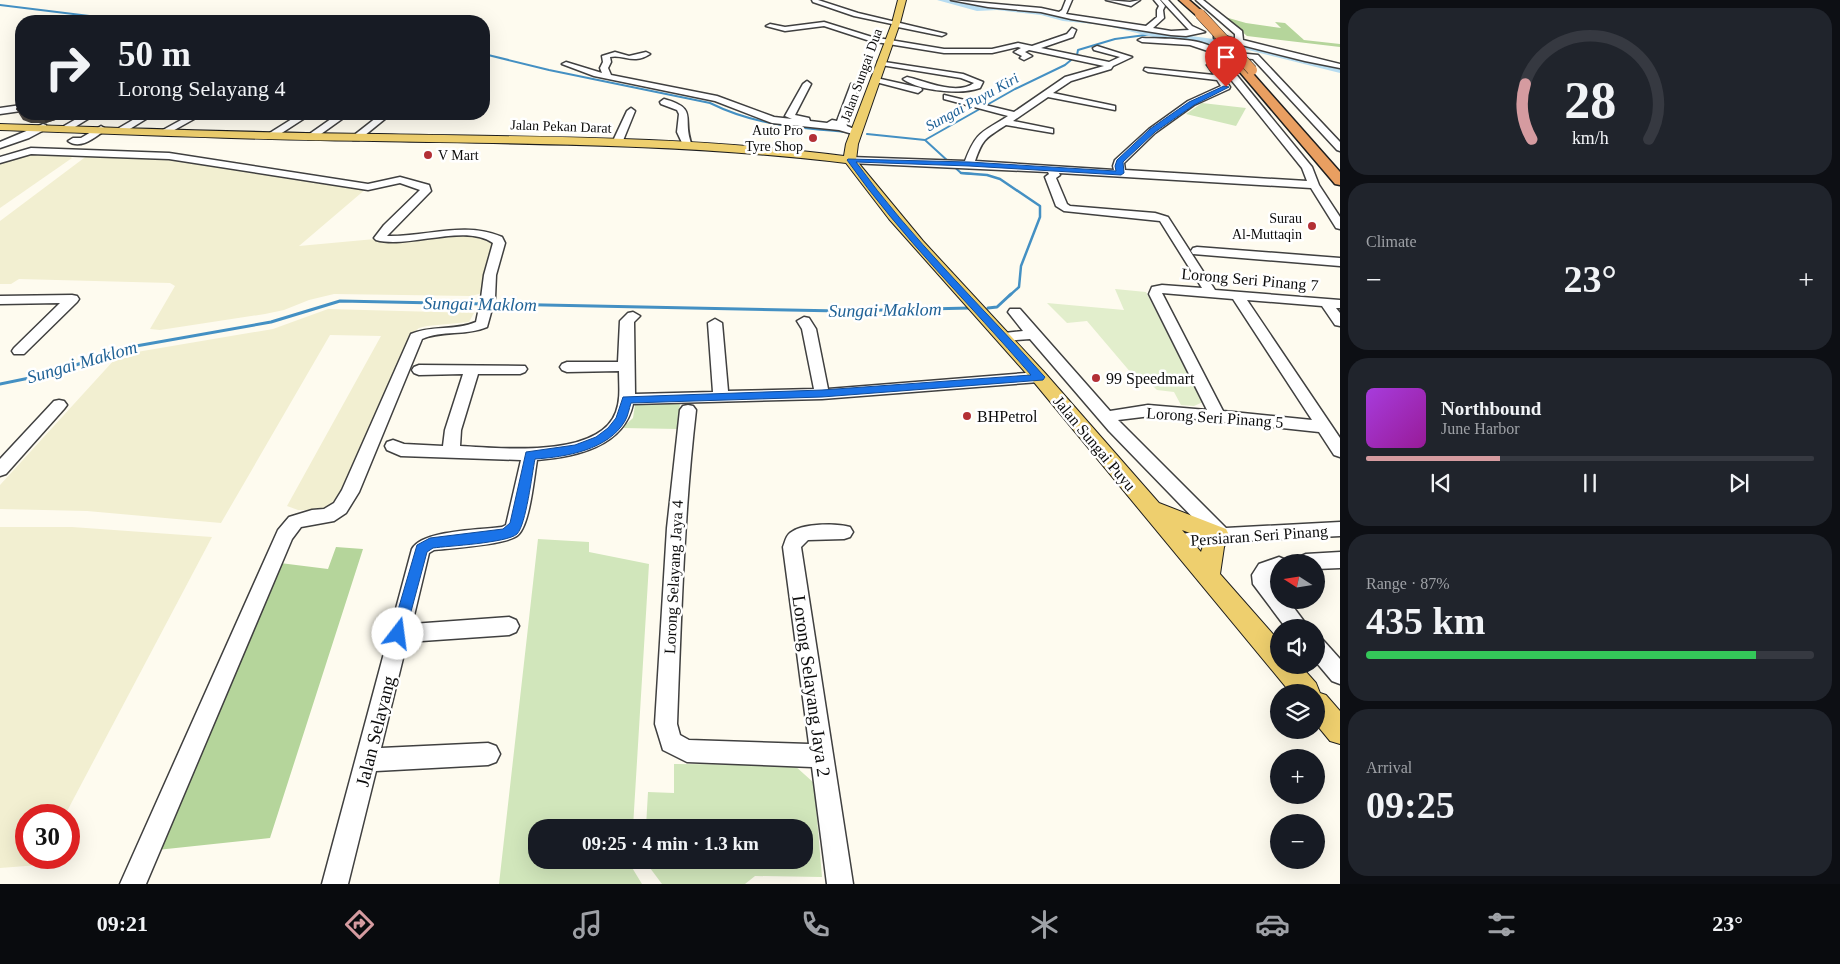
<!DOCTYPE html>
<meta charset="utf-8">
<style>
:root{--surface:#171b24;--page:#20242c;--text:#f1f3f6;--muted:#9ea1a6;--line:#363941;--accent:#d59ba0}
body{margin:0;font-family:"Times New Roman",serif;background:var(--page);color:var(--text);height:100vh;display:flex;flex-direction:column;font-size:19px;white-space:nowrap}
*{box-sizing:border-box;margin:0}
p{font-size:16px;color:var(--muted)}
.icon{flex:none;width:28px;height:28px;fill:none;stroke:currentColor;stroke-width:2;stroke-linecap:round;stroke-linejoin:round}
.map{position:relative;flex:1;overflow:hidden}
.sheet{display:flex;flex-direction:column;gap:8px;padding:8px;background:#0d0f14;width:500px}
.sheet>*{flex:none}
.guide{position:absolute;left:15px;top:15px;width:475px;height:105px;border-radius:20px;box-shadow:0 5px 20px #0002;background:#171b24;color:var(--text);overflow:hidden}
.needle{width:32px;rotate:282deg}
.tools{position:absolute;left:1270px;top:554px;display:grid;gap:10px}
.tools a{display:grid;place-items:center;width:55px;height:55px;border-radius:50%;background:var(--surface);box-shadow:0 5px 20px #0002;font-size:25px}
.speed{position:absolute;left:15px;top:804px;display:flex;gap:10px;font-size:25px;font-weight:700;text-align:center}
.speed>*{display:grid;place-content:center;width:65px;height:65px;border-radius:50%;background:var(--surface);box-shadow:0 5px 20px #0002;line-height:1}
.speed .limit{border:8px solid #d22;background:#fff;color:#111}
.pin{position:absolute;display:grid;place-items:center;width:42px;height:42px;color:#fff;margin:-51px -21px;border-radius:50% 50% 50% 0;rotate:-45deg;box-shadow:0 0 5px #0007}
.pin .icon{rotate:45deg}
.me{position:absolute;width:55px;margin:-28px;rotate:15deg;stroke-linejoin:round;filter:drop-shadow(0 0 4px #0008)}
.turn{display:flex;align-items:center;gap:18px;height:105px;padding:0 20px;font-size:22px}
.turn .icon{width:65px;height:65px;stroke-width:2.5}
.turn b{display:block;font-size:35px;line-height:42px}
.big{font-size:38px;font-weight:800;line-height:1.1}
.sheet .widget{flex:1;display:flex;flex-direction:column;justify-content:center;gap:8px;min-width:0;padding:0 18px;border-radius:20px;background:var(--page)}
.sheet .dial{align-items:center;gap:0}
.dial svg{height:130px;overflow:visible;fill:none;stroke:var(--line);stroke-width:7;stroke-linecap:round;text-anchor:middle}
.dial text{fill:var(--text);stroke:none}
.song{display:flex;align-items:center;gap:15px}
.cover{width:60px;height:60px;border-radius:8px;background:linear-gradient(135deg,hsl(280 70% 55%),hsl(300 70% 35%))}
.played{height:5px;border-radius:2px;background:linear-gradient(90deg,var(--accent) 30%,var(--line) 30%)}
.keys{display:flex;justify-content:space-around;direction:ltr}
.heat{display:flex;justify-content:space-between;align-items:center;font-size:28px;direction:ltr}
.charge{height:8px;border-radius:4px;background:linear-gradient(90deg,#34c759 87%,var(--line) 0)}
.trip{position:absolute;left:528px;top:819px;width:285px;height:50px;border-radius:20px;background:var(--surface);box-shadow:0 5px 20px #0002;font-weight:800;line-height:50px;text-align:center}
.dock{display:flex;height:80px;justify-content:space-around;align-items:center;background:#090b0e;color:var(--muted)}
.dock .icon{width:35px;height:35px}
.dock .active{color:var(--accent)}
.dock b{font-size:22px;color:var(--text)}
main{display:flex;flex:1;min-height:0}
.map>svg:first-child{display:block}
.farmland{fill:#f2efd1}
.green{fill:#d1e6bb}
.forest{fill:#b5d59b}
.pitch{fill:#e2eecc}
.lines{fill:none;stroke-linecap:round;stroke-linejoin:round}
.stream-far2{stroke:#4490c3;stroke-width:2}
.stream-far1{stroke:#4490c3;stroke-width:2.5}
.stream{stroke:#4490c3;stroke-width:3}
.river{fill:#b7dcf1;fill-rule:evenodd}
.minor-casing{stroke:#404040;stroke-width:3}
.major-casing{stroke:#1e1e1e;stroke-width:2}
.highway-casing{stroke:#1e1e1e;stroke-width:3}
.minor{fill:#fff;fill-rule:evenodd}
.major{fill:#eecf6e;fill-rule:evenodd}
.highway{fill:#e99f61;fill-rule:evenodd}
.highway-bridge-casing{stroke:#1e1e1e;stroke-width:11;stroke-linecap:butt}
.highway-bridge{stroke:#e99f61;stroke-width:10}
.wall{fill:#494440}
.shaded-wall{fill:#3c3734}
.building{fill:#554f4a;stroke:#3c3734}
.route{fill:#1a73e8;stroke:#114b97}
.poi-dot{fill:#b33036;stroke:#fff;stroke-width:2}
.labels{text-anchor:middle;stroke-width:5;stroke-linejoin:round;paint-order:stroke}
.far-street-label{font-size:14px;fill:#0d0d0d;stroke:#fff}
.far-poi-label{font-size:14px;fill:#0d0d0d;stroke:#fff;text-anchor:end}
.far-water-label{font-size:15px;font-style:italic;fill:#206296;stroke:#fff}
.street-label{font-size:16px;fill:#0d0d0d;stroke:#fff}
.poi-label{font-size:16px;fill:#0d0d0d;stroke:#fff;text-anchor:start}
.water-label{font-size:18px;font-style:italic;fill:#206296;stroke:#fff}
.near-street-label{font-size:19px;fill:#0d0d0d;stroke:#fff}
</style>
<main>
<div class="map">
<svg width="1340" height="884" viewBox="0 0 1340 884">
<rect width="100%" height="100%" fill="#fefbef"/>
<g class="farmland">
<polygon points="27,153 68,155 72,158 0,208 0,161"/>
<polygon points="88,155 157,157 367,188 299,246 375,239 383,242 464,236 485,238 493,242 483,293 471,296 334,294 309,300 284,310 265,314 160,330 150,329 175,286 170,283 19,279 11,284 0,284 0,221"/>
<polygon points="328,309 474,313 469,322 427,326 419,328 411,334 344,492 336,504 327,510 298,510 287,506 381,336 330,335 221,523 87,511 0,509 0,485 115,359 125,354 273,329"/>
<polygon points="0,527 72,527 212,537 65,815 26,815 26,858 43,858 39,865 0,868"/>
</g>
<g class="green">
<polygon points="1202,103 1246,108 1236,126 1186,114"/>
<polygon points="680,403 678,429 622,428 633,418 635,405"/>
<polygon points="538,539 589,542 589,552 649,564 633,827 536,828 536,860 631,860 631,866 642,884 499,884"/>
<polygon points="674,764 794,765 814,783 822,877 755,876 745,884 662,884 644,860 804,860 804,828 646,827 648,792 674,793"/>
</g>
<g class="forest">
<polygon points="1225,17 1246,23 1281,28 1275,22 1285,23 1304,40 1340,44 1340,47 1247,36"/>
<polygon points="336,547 363,549 270,838 157,850 280,563 328,569"/>
</g>
<polygon class="pitch" points="1115,289 1146,292 1203,402 1194,406 1181,405 1174,392 1157,390 1142,375 1132,374 1087,321 1067,323 1047,303 1124,310"/>
<g class="lines">
<g class="stream-far2">
<polyline points="0,5 130,21"/>
<path d="M484 54 549 70 710 103C754 125 799 128 847 132"/>
<polyline points="867,134 925,140"/>
<polyline points="974,174 961,173 925,140 1015,89 1065,65 1077,55 1078,50 1115,39 1153,34"/>
</g>
<polyline class="stream-far1" points="961,173 987,175 1000,179 1040,206 1040,217 1021,266 1019,287 1009,296"/>
<g class="stream">
<polyline points="988,308 997,307 1011,294"/>
<polyline points="0,384 44,375 136,346 271,322 340,301 840,311 970,308"/>
</g>
<polygon class="river" points="937,0 954,0 977,5 997,4 1042,9 1064,15 1104,19 1153,31 1244,43 1340,67 1340,73 1244,49 1153,37 1104,25 1063,21 1041,15 997,10 977,11"/>
<defs>
<g id="minor">
<polygon points="812,0 818,0 858,13 946,34 942,36 893,26 892,24 854,16 813,2"/>
<polygon points="951,0 1041,8 1059,12 1062,10 1066,0 1072,0 1066,14 1146,26 1157,17 1157,10 1159,6 1154,0 1160,0 1165,6 1163,10 1164,18 1153,28 1171,31 1189,30 1161,0 1168,0 1192,26 1205,32 1186,36 1171,35 1071,19 1041,12 988,7"/>
<polygon points="1106,0 1130,2 1140,0 1131,6"/>
<polygon points="1196,0 1203,0 1242,31 1243,40 1340,64 1340,68 1305,61 1214,38 1214,34 1217,34 1235,39 1235,34"/>
<path d="M824 22 872 37 944 49H992L1018 43 1032 46 1067 34 1072 28 1076 30 1073 37 1041 48 1109 62 1120 57 1094 50 1093 48 1097 46 1132 57 1113 66 1111 69 1071 81 1053 93 1115 106V110L1048 97 1013 121 1053 129V133L1006 125C986 138 983 138 975 161L1114 170 1113 166 1115 160 1149 129 1188 101 1221 86 1217 80 1148 72 1144 70 1145 68 1214 75 1207 65 1211 63H1214L1230 87 1229 89 1194 105 1155 133 1124 163 1125 170 1307 181 1302 168 1208 51 1190 45 1142 42 1138 40 1142 38C1160 39 1205 37 1217 51L1258 55 1340 142V151L1337 150 1253 59 1221 56 1312 167 1319 185 1340 217V229L1336 228 1311 188 1059 173 1060 175 1056 178 1067 204 1070 206 1155 213 1168 217 1215 290 1340 300V308H1336L1340 313V326L1335 325 1322 306 1247 300 1340 438V457L1334 455 1319 432 1159 415 1118 420 1226 528 1340 522V536L1222 542 1178 548 1171 546 1169 541 1171 536 1205 530 1109 431 1030 339 1004 341 997 337 1004 333 1023 331 1008 312 1010 309H1020L1110 411 1148 405 1207 410 1149 294 1152 287 1162 285 1202 288 1160 221 1064 211 1056 206 1045 177 1049 174 1048 172 850 163 845 160 850 157 965 161C977 130 982 133 1008 116L944 99V95L1014 112 1065 77 1104 66 1029 50 1025 52 1032 56 1024 60 1020 58 1022 56 1014 52 1021 48 1018 47 992 53H944L870 41 824 26 785 31 766 26 770 24 785 27ZM1162 293 1233 299 1312 420 1223 411Z"/>
<path d="M615 52 629 56 646 52 650 54C633 65 624 54 610 57L611 62 608 68 611 75 717 96 774 117 792 119 785 116 803 84 807 81 811 84 795 115 809 118 810 121 827 123 832 120 837 121 851 84 858 82 859 84 846 122 847 126 861 132 856 135 839 130 772 123 715 101 594 76 562 64 566 62 602 73 600 68 603 62 602 56Z"/>
<path d="M878 61 963 74 983 82 980 88C961 95 919 91 903 79L907 77C926 81 956 96 974 83L961 78 881 65H878Z"/>
<polygon points="872,77 921,88 922,90 918,93 872,81"/>
<path d="M664 99C700 109 681 118 692 145L690 147H684L677 132 679 114 677 110 661 104 660 102Z"/>
<polygon points="21,105 21,111 0,114 0,108"/>
<polygon points="631,108 635,111 622,143 620,145 614,145 612,143 627,111"/>
<polygon points="85,114 96,114 70,130 64,130 64,126"/>
<polygon points="143,114 154,114 125,132 119,132 119,128"/>
<polygon points="192,114 203,114 169,133 163,133 161,131"/>
<polygon points="300,114 311,114 274,138 268,138 268,134"/>
<polygon points="338,114 349,114 314,139 308,139 308,135"/>
<polygon points="381,114 391,114 359,140 353,140 353,136"/>
<polygon points="43,124 46,125 46,129 29,138 0,148 0,142"/>
<path d="M101 126 106 129 104 131C94 138 80 150 68 141L73 138H81Z"/>
<path d="M31 148 169 153 368 184 400 177 429 185 431 191 387 236C427 237 464 221 502 237L505 243 496 275 495 298 487 327C466 336 442 330 422 339L359 492 346 513 334 521 301 527 292 539 146 884H120L278 530 289 517 312 510 324 509 334 503 342 490 411 334C432 325 455 331 476 322L481 298 484 275 493 243C465 223 409 249 376 240L374 238 384 225 420 190 400 183 368 190 169 159 31 154 0 163V157Z"/>
<polygon points="1197,247 1340,258 1340,266 1193,254 1191,251 1193,248"/>
<polygon points="72,295 77,296 79,299 77,302 24,354 14,354 12,351 14,348 60,303 0,304 0,296"/>
<path d="M633 312 640 316 634 322 635 394 713 392 708 323 715 319 722 323 728 391 814 389 802 329 797 321 804 317 809 318 816 329 828 389 1039 372 1044 374 1046 377 1044 380 1039 382 822 399 633 404C624 447 575 457 537 460 534 477 530 524 518 535 507 545 451 548 434 550L429 553 412 624 509 617 516 620 519 626 516 632 509 635 407 642 381 748 488 743 496 746 500 754 496 762 488 765 376 771 348 884H322L412 549C422 530 480 530 502 527L506 525 521 460 401 456 387 450 385 446 387 442 393 440 404 444 443 446 445 430 463 374 419 375 414 373 412 370 414 367 419 365 525 366 527 369 525 372 520 374H478L461 430 460 446C498 448 599 459 616 412 621 399 619 385 619 371L567 372 562 370 560 367 562 364 567 362H618L620 321 628 313Z"/>
<polygon points="59,400 64,401 67,405 64,409 6,474 0,476 0,459 54,401"/>
<path d="M688 405 693 406 696 410C684 514 681 619 677 724L680 735 689 740 809 744 783 547C785 542 786 536 790 533 802 523 837 523 850 527L853 532 850 537 844 539 808 540 801 547 853 884H827L812 767 687 762 663 750 655 724 667 528 680 410 683 406Z"/>
<polygon points="1340,552 1340,568 1316,569 1316,562 1297,562 1299,557 1306,554"/>
<polygon points="1279,557 1286,560 1287,562 1279,562 1279,573 1272,576 1272,581 1279,589 1279,600 1288,600 1309,628 1286,628 1253,584 1252,575 1259,564"/>
<polygon points="1316,638 1323,640 1340,659 1340,684 1332,681 1316,662"/>
</g>
<path id="major" d="M898 0H906L900 23 858 144 856 160 923 241 1045 373 1159 503 1226 529 1229 535 1224 547 1220 574 1279 641V665H1300L1316 683 1320 693 1326 695 1340 711V744L1330 741 1316 724V692H1290L1033 381 889 219 846 163C690 144 532 144 374 141 250 140 125 134 0 130V124C126 128 252 133 378 134 533 137 690 136 844 156L846 144 892 23ZM1182 530 1205 539 1201 552Z"/>
<g id="highway">
<polygon points="1179,0 1189,0 1205,14 1203,16 1197,16"/>
<polygon points="1243,66 1247,67 1340,172 1340,185 1335,184 1239,71 1237,69 1239,67"/>
</g>
</defs>
<use href="#minor" class="minor-casing"/>
<use href="#major" class="major-casing"/>
<use href="#highway" class="highway-casing"/>
<use href="#minor" class="minor"/>
<use href="#major" class="major"/>
<use href="#highway" class="highway"/>
<defs>
<polyline id="highway-bridge" points="1200,14 1252,70"/>
</defs>
<use href="#highway-bridge" class="highway-bridge-casing"/>
<use href="#highway-bridge" class="highway-bridge"/>
</g>
<polygon class="wall" points="21,105 21,114 67,114 68,116 46,123 31,123 23,120 16,109 21,107 20,106"/>
<polygon class="shaded-wall" points="41,114 67,114 68,116 46,123"/>
<polygon class="building" points="21,107 21,110 16,109"/>
<path class="route" d="M1224 86 1229 87 1194 105 1155 132 1123 162 1124 173 1121 175 969 166 856 162C911 239 981 305 1043 375L1045 377 1043 380 822 397 631 403C629 409 628 416 625 421 608 450 566 457 535 459 532 474 526 525 517 534 507 543 448 546 433 548L427 552 405 634 403 638 398 640 393 638 391 634 417 545 430 538 503 529 510 523 526 452 575 445 596 437 608 428 616 418 623 397 822 390 1031 375C970 304 901 237 847 160L848 159 969 162 1116 171 1115 166 1117 160 1150 129 1189 102Z"/>
<g class="poi-dot">
<circle cx="813" cy="138" r="5"/>
<circle cx="428" cy="155" r="5"/>
<circle cx="1312" cy="226" r="5"/>
<circle cx="1096" cy="378" r="5"/>
<circle cx="967" cy="416" r="5"/>
</g>
<g class="labels">
<g class="far-street-label">
<text transform="translate(861 75) rotate(-70)" y="5">Jalan Sungai Dua</text>
<text transform="translate(561 126) rotate(2)" y="5">Jalan Pekan Darat</text>
</g>
<g class="far-poi-label">
<text x="803" y="135">Auto Pro<tspan x="803" dy="16">Tyre Shop</tspan></text>
<text x="438" y="160" text-anchor="start">V Mart</text>
<text x="1302" y="223">Surau<tspan x="1302" dy="16">Al-Muttaqin</tspan></text>
</g>
<g class="far-water-label">
<text transform="translate(972 102) rotate(-29)" y="5">Sungai Puyu Kiri</text>
</g>
<g class="street-label">
<text transform="translate(1250 279) rotate(5)" y="6">Lorong Seri Pinang 7</text>
<text transform="translate(1215 417) rotate(4)" y="6">Lorong Seri Pinang 5</text>
<text transform="translate(1095 443) rotate(50)" y="6">Jalan Sungai Puyu</text>
<text transform="translate(1259 535) rotate(-4)" y="6">Persiaran Seri Pinang</text>
<text transform="translate(673 577) rotate(-87)" y="6">Lorong Selayang Jaya 4</text>
</g>
<g class="poi-label">
<text x="1106" y="384">99 Speedmart</text>
<text x="977" y="422">BHPetrol</text>
</g>
<g class="water-label">
<text transform="translate(480 304) rotate(1)" y="6">Sungai Maklom</text>
<text transform="translate(885 310) rotate(-1)" y="6">Sungai Maklom</text>
<text transform="translate(82 362) rotate(-16)" y="6">Sungai Maklom</text>
</g>
<g class="near-street-label">
<text transform="translate(812 686) rotate(82)" y="7">Lorong Selayang Jaya 2</text>
<text transform="translate(375 731) rotate(-76)" y="7">Jalan Selayang</text>
</g>
</g>
</svg>
<div class="tools">
<a><svg class="needle" viewBox="-14 -14 28 28"><path d="M0-13l5 13h-10z" fill="#e53935"/><path d="M0 13l5-13h-10z" fill="#9ea1a6"/></svg></a>
<a><svg class="icon" aria-label="sound" viewBox="0 0 24 24"><path d="M4 9h4l5-4v14l-5-4H4zM17 9q2 3 0 6"/></svg></a>
<a><svg class="icon" aria-label="layers" viewBox="0 0 24 24"><path d="M12 4l9 5-9 5-9-5zM3 14l9 5 9-5"/></svg></a>
<a>+</a>
<a>−</a>
</div>
<div class="speed"><div class="limit">30</div></div>
<div class="pin" style="left:1226px;top:87px;background:#d93025"><svg class="icon" aria-label="arrive" viewBox="0 0 24 24"><path d="M6 21V4h12l-3 4 3 4H6"/></svg></div>
<svg class="me" style="left:398px;top:634px" viewBox="-20 -20 40 40"><circle r="19" fill="#fff"/><path d="M0-13L10 11 0 6-10 11z" fill="#1a73e8"/></svg>
<div class="trip">09:25 · 4 min · 1.3 km</div>
<div class="guide">
<div class="turn"><svg class="icon" aria-label="right" viewBox="0 0 24 24"><path d="M7 20v-9h11M14 6l5 5-5 5"/></svg><div><b>50 m</b>Lorong Selayang 4</div></div>
</div>
</div>
<section class="sheet">
<div class="widget dial"><svg viewBox="0 0 100 80">
<path d="M14 69A42 42 0 1 1 86 69"/>
<path d="M14 69A42 42 0 0 1 10 35" stroke="#d59ba0"/>
<text x="50" y="56" font-size="32" font-weight="700">28</text>
<text x="50" y="72" font-size="11">km/h</text>
</svg></div>
<div class="widget"><p>Climate</p>
<div class="heat"><a>−</a><b class="big">23°</b><a>+</a></div>
</div>
<div class="widget">
<div class="song"><i class="cover"></i><div><b>Northbound</b><p>June Harbor</p></div></div>
<div class="played"></div>
<div class="keys"><svg class="icon" aria-label="previous" viewBox="0 0 24 24"><path d="M18 5L8 12l10 7zM5 5v14"/></svg><svg class="icon" aria-label="pause" viewBox="0 0 24 24"><path d="M8 5v14M16 5v14"/></svg><svg class="icon" aria-label="next" viewBox="0 0 24 24"><path d="M6 5l10 7-10 7zM19 5v14"/></svg></div>
</div>
<div class="widget"><p>Range · 87%</p><b class="big">435 km</b><div class="charge"></div></div>
<div class="widget"><p>Arrival</p><b class="big">09:25</b></div>
</section>
</main>
<nav class="dock">
<b>09:21</b>
<svg class="icon active" aria-label="directions" viewBox="0 0 24 24"><path d="M12 3l9 9-9 9-9-9zM9 14v-3h6M13 9l2 2-2 2"/></svg>
<svg class="icon" aria-label="music" viewBox="0 0 24 24"><path d="M9 18V5l10-2v13"/><circle cx="6" cy="18" r="3"/><circle cx="16" cy="16" r="3"/></svg>
<svg class="icon" aria-label="phone" viewBox="0 0 24 24"><path d="M5 4h4l2 5-3 2q2 4 5 5l2-3 5 2v4C11 20 4 13 5 4z"/></svg>
<svg class="icon" aria-label="climate" viewBox="0 0 24 24"><path d="M12 3v18M4 7l16 10M4 17L20 7"/></svg>
<svg class="icon" aria-label="car" viewBox="0 0 24 24"><path d="M5 17H2v-5l4-1 3-4h7l3 4 3 1v5h-3M9 17h6M6 11h13"/><circle cx="7" cy="17" r="2"/><circle cx="17" cy="17" r="2"/></svg>
<svg class="icon" aria-label="filters" viewBox="0 0 24 24"><path d="M4 7h16M4 17h16"/><circle cx="9" cy="7" r="2"/><circle cx="15" cy="17" r="2"/></svg>
<b>23°</b>
</nav>
